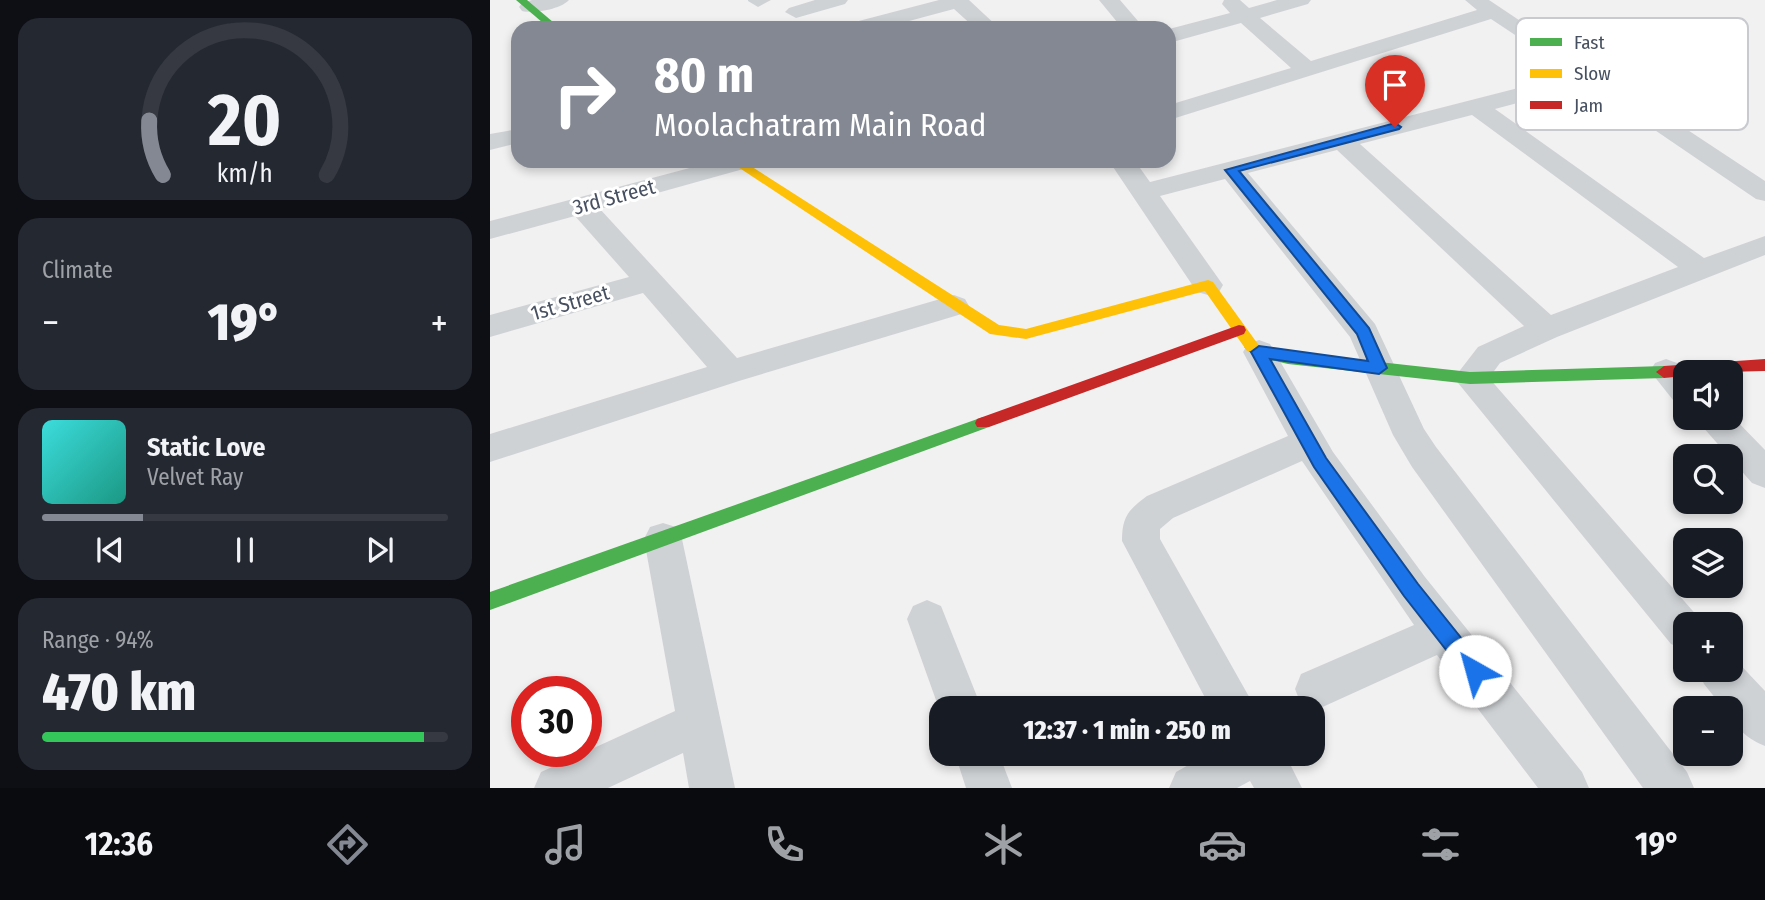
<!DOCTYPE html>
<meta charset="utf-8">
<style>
:root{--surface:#171b24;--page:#242831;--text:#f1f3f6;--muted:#9ea1a6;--line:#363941;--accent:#838893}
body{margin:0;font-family:"Fira Sans Condensed",sans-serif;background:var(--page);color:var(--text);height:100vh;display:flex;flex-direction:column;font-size:26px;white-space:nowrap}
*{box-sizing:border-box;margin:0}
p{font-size:23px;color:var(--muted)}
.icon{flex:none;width:38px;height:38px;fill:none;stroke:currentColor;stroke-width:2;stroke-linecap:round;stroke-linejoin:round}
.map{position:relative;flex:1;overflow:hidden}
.panel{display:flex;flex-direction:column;gap:18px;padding:18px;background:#0d0f14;width:490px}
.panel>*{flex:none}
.banner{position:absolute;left:21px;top:21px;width:665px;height:147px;border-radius:21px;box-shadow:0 4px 10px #0003;background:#838893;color:#fff;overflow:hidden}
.tools{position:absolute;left:1183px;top:360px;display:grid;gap:14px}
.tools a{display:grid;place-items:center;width:70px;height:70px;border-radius:14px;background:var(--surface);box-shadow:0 4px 10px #0003;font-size:35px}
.speed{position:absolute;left:21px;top:676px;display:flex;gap:14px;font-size:35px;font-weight:700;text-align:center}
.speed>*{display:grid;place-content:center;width:91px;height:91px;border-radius:50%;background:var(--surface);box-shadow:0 4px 10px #0003;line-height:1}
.speed .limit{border:10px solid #d22;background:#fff;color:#111}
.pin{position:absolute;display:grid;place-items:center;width:60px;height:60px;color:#fff;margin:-72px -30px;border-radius:50% 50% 50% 0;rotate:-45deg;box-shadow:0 0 7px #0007}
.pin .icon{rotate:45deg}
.me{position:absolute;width:77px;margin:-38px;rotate:322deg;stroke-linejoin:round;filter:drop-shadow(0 0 5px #0008)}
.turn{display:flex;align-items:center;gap:24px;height:147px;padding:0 28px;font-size:32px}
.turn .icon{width:91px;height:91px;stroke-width:2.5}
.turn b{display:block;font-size:49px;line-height:60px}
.big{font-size:52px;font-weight:800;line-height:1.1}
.panel .widget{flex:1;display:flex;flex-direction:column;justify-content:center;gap:10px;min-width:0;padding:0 24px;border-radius:21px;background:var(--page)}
.panel .dial{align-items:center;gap:0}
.dial svg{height:182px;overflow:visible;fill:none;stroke:var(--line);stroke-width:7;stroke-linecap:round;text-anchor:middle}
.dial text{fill:var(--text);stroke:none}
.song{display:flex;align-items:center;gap:21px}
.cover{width:84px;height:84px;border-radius:10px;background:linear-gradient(135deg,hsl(180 70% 55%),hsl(170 70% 35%))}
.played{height:7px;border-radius:4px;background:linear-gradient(90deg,var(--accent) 25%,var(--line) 25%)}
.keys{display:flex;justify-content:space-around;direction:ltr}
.heat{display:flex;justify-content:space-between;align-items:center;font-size:38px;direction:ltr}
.charge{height:10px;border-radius:5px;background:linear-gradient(90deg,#34c759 94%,var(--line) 0)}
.trip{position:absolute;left:439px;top:696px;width:396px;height:70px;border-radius:21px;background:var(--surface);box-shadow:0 4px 10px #0003;font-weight:800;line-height:70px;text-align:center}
.dock{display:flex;height:112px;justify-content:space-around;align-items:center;background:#090b0e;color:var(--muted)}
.dock .icon{width:49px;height:49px}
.dock .selected{color:var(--accent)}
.dock b{font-size:32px;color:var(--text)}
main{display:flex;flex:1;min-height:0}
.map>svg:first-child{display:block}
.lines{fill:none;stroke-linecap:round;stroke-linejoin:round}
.street{fill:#cfd2d5;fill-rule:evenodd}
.fast{fill:#4caf50;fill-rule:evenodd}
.slow{fill:#ffc107;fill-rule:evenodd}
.jam{fill:#c62828;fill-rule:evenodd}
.route{fill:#1a73e8;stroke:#114b97;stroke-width:2}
.labels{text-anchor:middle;stroke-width:6;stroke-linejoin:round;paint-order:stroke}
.street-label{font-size:21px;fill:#475060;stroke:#fff}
.key{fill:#fff;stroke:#c8cacf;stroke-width:2}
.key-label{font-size:19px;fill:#475060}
</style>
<main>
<section class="panel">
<div class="widget dial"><svg viewBox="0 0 100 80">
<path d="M14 69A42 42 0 1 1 86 69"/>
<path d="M14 69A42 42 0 0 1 8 45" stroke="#838893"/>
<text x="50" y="56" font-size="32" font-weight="700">20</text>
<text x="50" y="72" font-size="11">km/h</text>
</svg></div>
<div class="widget"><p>Climate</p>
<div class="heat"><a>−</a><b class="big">19°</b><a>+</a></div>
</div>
<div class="widget">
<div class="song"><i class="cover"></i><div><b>Static Love</b><p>Velvet Ray</p></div></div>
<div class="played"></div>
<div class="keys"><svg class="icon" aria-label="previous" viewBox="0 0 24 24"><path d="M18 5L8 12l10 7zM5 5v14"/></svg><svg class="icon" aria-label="pause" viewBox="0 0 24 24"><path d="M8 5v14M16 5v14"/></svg><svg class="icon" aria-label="next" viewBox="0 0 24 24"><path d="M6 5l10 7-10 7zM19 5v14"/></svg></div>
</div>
<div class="widget"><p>Range · 94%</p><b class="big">470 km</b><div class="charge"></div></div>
</section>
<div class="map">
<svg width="1275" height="788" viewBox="0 0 1275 788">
<rect width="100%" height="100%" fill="#f2f1f1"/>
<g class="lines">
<g class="street">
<path d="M42 0H79C71 9 44 14 32 11L29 7 32 3Z"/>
<polygon points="281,0 268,7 258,1 258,0"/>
<polygon points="325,0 358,0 355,4 306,18 295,12 299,8"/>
<polygon points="449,0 479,0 509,28 485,28 464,9 393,28 358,28 361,23"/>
<polygon points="609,0 630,0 654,28 632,28"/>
<polygon points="734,0 750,0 759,8 787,0 821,0 818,4 770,18 821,61 987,10 975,0 999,0 1068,46 1065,51 1049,51 1001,19 679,120 679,105 801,68 751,23 679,43 679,29 740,13 732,4"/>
<path d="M1095 71 1122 80 1275 181V201L1266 199 1106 90 1094 85 1005 109 1214 258 1275 236V255L1067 337 1010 363 999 378 1209 618 1213 625H1195V650L1181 644 964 378 988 347 1034 326 847 150 758 173 885 324 934 429 946 447 1197 772 1204 788H1153L922 467 903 435 860 337 735 179 670 196 733 285 729 292 718 295 707 292 619 161H645L660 182ZM982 115 1188 267 1061 315 870 144Z"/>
<polygon points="28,129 28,143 0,150 0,134"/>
<polygon points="226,161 261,163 257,168 110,209 247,358 464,295 475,299 479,306 475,313 249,381 0,462 0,434 217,367 153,293 0,337 0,315 139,277 85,216 0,239 0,221"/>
<path d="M769 340 780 344 843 452 935 577 1092 772 1099 788H1048L947 655 826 710 811 704 805 689 811 674 924 625 812 461 683 518 670 529V539L766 709H721L632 541C632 517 638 510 657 496L798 436 753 352 758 344Z"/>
<polygon points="1176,359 1187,363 1198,373 1195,403 1183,400 1160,371 1165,363"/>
<polygon points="1241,415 1275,450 1275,488 1262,483 1205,418 1241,418"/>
<polygon points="173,523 186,527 192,539 245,788 199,788 193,753 118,788 44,788 51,772 185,711 154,539 160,527"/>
<polygon points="437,600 451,606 492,709 452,709 452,717 417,619 423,606"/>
<path d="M1241 655 1275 691V746C1260 740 1241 727 1241 709H1234L1214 684 1208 670H1241Z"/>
<polygon points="465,754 509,754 522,788 476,788"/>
<polygon points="718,754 795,754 812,788 764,788 760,781 747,788 679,788 686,772"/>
</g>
<g class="fast">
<polygon points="26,0 37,0 70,28 59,28"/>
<polygon points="762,342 773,347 798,352 980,372 1174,366 1182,372 1174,378 980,384 798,364 764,356 754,347"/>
<polygon points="493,417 499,419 501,423 499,427 0,610 0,592"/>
</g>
<polygon class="slow" points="239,161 253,161 509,325 536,329 718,280 723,282 770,347 767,351 757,351 715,291 536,339 500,334"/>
<g class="jam">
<polygon points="749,325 754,326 756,330 754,334 499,427 487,427 485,423 487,419"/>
<polygon points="1275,359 1275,371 1195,373 1195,376 1174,378 1166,372 1174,366"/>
</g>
</g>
<polygon class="route" points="905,123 911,127 909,129 749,171 879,328 897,368 889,374 780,359 836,458 928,584 992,664 995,671 992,678 985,681 978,678 914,596 824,467 761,352 769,346 878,361 867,334 735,170"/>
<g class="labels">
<g class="street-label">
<text transform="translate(124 197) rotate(-15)" y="7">3rd Street</text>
<text transform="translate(80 303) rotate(-16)" y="7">1st Street</text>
</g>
</g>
<rect x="1026" y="18" width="232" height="112" rx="10" class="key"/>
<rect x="1040" y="38" width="32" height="8" fill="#4caf50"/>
<rect x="1040" y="69" width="32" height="9" fill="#ffc107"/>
<rect x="1040" y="101" width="32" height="8" fill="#c62828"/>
<g class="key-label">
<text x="1084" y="49">Fast</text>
<text x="1084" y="80">Slow</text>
<text x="1084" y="112">Jam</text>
</g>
</svg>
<div class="tools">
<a><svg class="icon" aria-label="sound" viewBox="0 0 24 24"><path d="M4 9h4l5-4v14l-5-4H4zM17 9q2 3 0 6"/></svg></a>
<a><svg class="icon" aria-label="search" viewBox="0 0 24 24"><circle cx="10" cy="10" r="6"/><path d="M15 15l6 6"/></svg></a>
<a><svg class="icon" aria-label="layers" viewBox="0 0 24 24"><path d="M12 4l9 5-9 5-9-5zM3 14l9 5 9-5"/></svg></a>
<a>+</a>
<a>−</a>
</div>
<div class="speed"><div class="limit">30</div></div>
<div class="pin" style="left:905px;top:127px;background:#d93025"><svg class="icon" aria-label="arrive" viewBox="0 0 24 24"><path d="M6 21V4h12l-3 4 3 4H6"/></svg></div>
<svg class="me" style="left:985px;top:671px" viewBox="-20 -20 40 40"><circle r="19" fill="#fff"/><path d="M0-13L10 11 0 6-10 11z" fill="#1a73e8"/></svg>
<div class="trip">12:37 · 1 min · 250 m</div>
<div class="banner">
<div class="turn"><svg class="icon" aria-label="right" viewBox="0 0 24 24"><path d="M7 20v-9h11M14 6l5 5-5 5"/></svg><div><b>80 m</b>Moolachatram Main Road</div></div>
</div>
</div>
</main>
<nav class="dock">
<b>12:36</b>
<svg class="icon selected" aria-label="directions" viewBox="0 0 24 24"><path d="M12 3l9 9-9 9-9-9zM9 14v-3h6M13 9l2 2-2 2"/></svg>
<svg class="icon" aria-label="music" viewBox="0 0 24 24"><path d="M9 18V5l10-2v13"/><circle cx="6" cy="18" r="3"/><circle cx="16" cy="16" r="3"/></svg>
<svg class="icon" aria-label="phone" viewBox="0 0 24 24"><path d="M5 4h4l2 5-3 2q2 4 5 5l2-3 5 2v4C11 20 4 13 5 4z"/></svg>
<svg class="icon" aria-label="climate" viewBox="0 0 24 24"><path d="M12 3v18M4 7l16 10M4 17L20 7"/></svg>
<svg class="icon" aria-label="car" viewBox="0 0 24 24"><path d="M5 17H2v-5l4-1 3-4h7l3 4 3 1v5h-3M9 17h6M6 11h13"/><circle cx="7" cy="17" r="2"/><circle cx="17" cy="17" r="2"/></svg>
<svg class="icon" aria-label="filters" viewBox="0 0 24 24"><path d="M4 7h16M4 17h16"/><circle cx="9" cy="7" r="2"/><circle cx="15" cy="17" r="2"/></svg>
<b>19°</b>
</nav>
